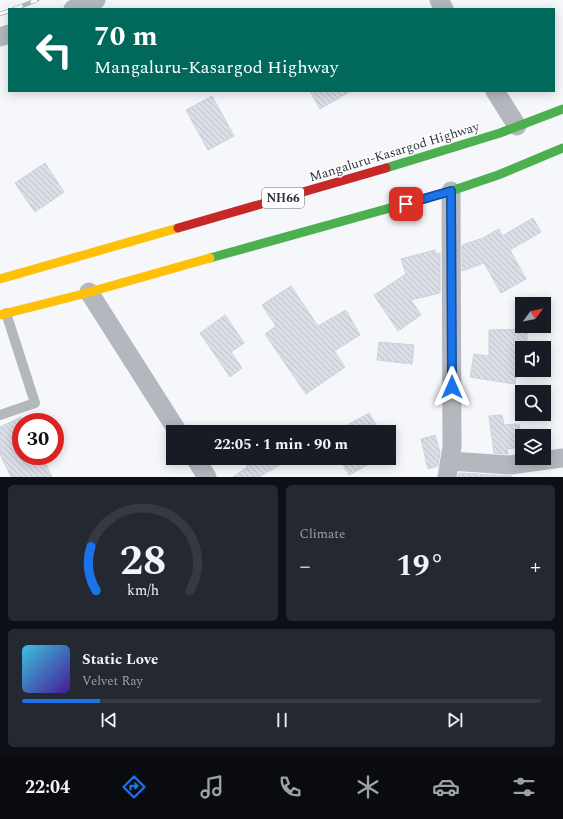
<!DOCTYPE html>
<meta charset="utf-8">
<style>
:root{--surface:#171b24;--page:#242831;--text:#f1f3f6;--muted:#9ea1a6;--line:#363941;--accent:#1a73e8}
body{margin:0;font-family:Spectral,serif;background:var(--page);color:var(--text);height:100vh;display:flex;flex-direction:column;font-size:15px;white-space:nowrap}
*{box-sizing:border-box;margin:0}
p{font-size:13px;color:var(--muted)}
.icon{flex:none;width:22px;height:22px;fill:none;stroke:currentColor;stroke-width:2;stroke-linecap:round;stroke-linejoin:round}
.map{position:relative;height:477px;overflow:hidden}
.drawer{display:flex;flex-direction:column;gap:8px;padding:8px;background:#0d0f14;flex:1}
.drawer>*{flex:none}
.banner{position:absolute;left:8px;top:8px;width:547px;height:84px;border-radius:0px;box-shadow:0 2px 10px #0003;background:#00695c;color:#fff;overflow:hidden}
.needle{width:26px;rotate:58deg}
.tools{position:absolute;left:515px;top:297px;display:grid;gap:8px}
.tools a{display:grid;place-items:center;width:36px;height:36px;border-radius:0px;background:var(--surface);box-shadow:0 2px 10px #0003;font-size:20px}
.speed{position:absolute;left:12px;top:413px;display:flex;gap:8px;font-size:20px;font-weight:700;text-align:center}
.speed>*{display:grid;place-content:center;width:52px;height:52px;border-radius:50%;background:var(--surface);box-shadow:0 2px 10px #0003;line-height:1}
.speed .limit{border:6px solid #d22;background:#fff;color:#111}
.pin{position:absolute;display:grid;place-items:center;width:34px;height:34px;color:#fff;margin:-17px;border-radius:8px;box-shadow:0 2px 6px #0006}
.me{position:absolute;width:44px;margin:-22px;rotate:0deg;stroke-linejoin:round;filter:drop-shadow(0 0 3px #0008)}
.turn{display:flex;align-items:center;gap:14px;height:84px;padding:0 20px;font-size:18px}
.turn .icon{width:52px;height:52px;stroke-width:2.5}
.turn b{display:block;font-size:28px;line-height:34px}
.big{font-size:30px;font-weight:700;line-height:1.1}
.drawer .widget{flex:1;display:flex;flex-direction:column;justify-content:center;gap:6px;min-width:0;padding:0 14px;border-radius:6px;background:var(--page)}
.drawer .dial{align-items:center;gap:0}
.dial svg{height:104px;overflow:visible;fill:none;stroke:var(--line);stroke-width:7;stroke-linecap:round;text-anchor:middle}
.dial text{fill:var(--text);stroke:none}
.song{display:flex;align-items:center;gap:12px}
.cover{width:48px;height:48px;border-radius:6px;background:linear-gradient(135deg,hsl(190 70% 55%),hsl(260 70% 35%))}
.played{height:4px;border-radius:2px;background:linear-gradient(90deg,var(--accent) 15%,var(--line) 15%)}
.keys{display:flex;justify-content:space-around;direction:ltr}
.heat{display:flex;justify-content:space-between;align-items:center;font-size:22px;direction:ltr}
.drawer .tiles{flex:1;display:grid;gap:8px;grid-template-columns:1fr 1fr}
.widget:last-child{grid-column:span 2}
.trip{position:absolute;left:166px;top:425px;width:230px;height:40px;border-radius:0px;background:var(--surface);box-shadow:0 2px 10px #0003;font-weight:700;line-height:40px;text-align:center}
.dock{display:flex;height:64px;justify-content:space-around;align-items:center;background:#090b0e;color:var(--muted)}
.dock .icon{width:28px;height:28px}
.dock .selected{color:var(--accent)}
.dock b{font-size:18px;color:var(--text)}
.map>svg:first-child{display:block}
.building{fill:url(#building-back-hatch);stroke:#ced2d9}
.lines{fill:none;stroke-linecap:round;stroke-linejoin:round}
.lane{stroke:#b5b7be;stroke-width:10}
.street{stroke:#b5b7be;stroke-width:19}
.fast{stroke:#4caf50;stroke-width:9}
.slow{stroke:#ffc107;stroke-width:9}
.jam{stroke:#c62828;stroke-width:9}
.rail-casing{stroke:#b2b5ba;stroke-width:4.5}
.rail{stroke:#fff;stroke-width:3;stroke-dasharray:9;stroke-linecap:butt}
.route-casing{stroke:#114b97;stroke-width:10}
.route{stroke:#1a73e8;stroke-width:7}
.labels{text-anchor:middle;stroke-width:3;stroke-linejoin:round;paint-order:stroke}
.shield{fill:#fff;stroke:#6b6e77;stroke-width:1}
.shield-label{font-size:12px;font-weight:bold;fill:#2b303d}
.street-label{font-size:13px;fill:#2b303d;stroke:#fff}
</style>
<div class="map">
<svg width="563" height="477" viewBox="0 0 563 477">
<defs>
<pattern id="building-back-hatch" width="6" height="6" patternUnits="userSpaceOnUse"><rect width="6" height="6" fill="#dbdee7"/><path d="M-1 5l2 2M0 0l6 6M5-1l2 2" fill="none" stroke="#bcbfc7"/></pattern>
</defs>
<rect width="100%" height="100%" fill="#f5f7fb"/>
<g class="building">
<polygon points="310,91 351,91 320,109"/>
<polygon points="212,96 234,136 208,150 186,110"/>
<polygon points="45,163 64,192 35,212 15,183"/>
<polygon points="533,218 541,232 510,250 526,279 501,293 484,263 462,271 462,245 483,238 499,229 502,236"/>
<polygon points="435,250 436,254 440,253 440,293 411,300 421,315 398,331 374,295 406,274 401,259"/>
<polygon points="291,286 318,326 346,310 360,335 334,351 345,367 306,394 265,334 276,326 262,305"/>
<polygon points="225,315 244,343 231,352 242,368 230,377 200,333"/>
<polygon points="527,329 527,348 522,348 522,353 520,353 515,384 470,377 474,354 489,356 489,330"/>
<polygon points="379,342 414,345 412,364 377,360"/>
<polygon points="369,413 380,432 335,432"/>
<polygon points="502,415 504,425 519,424 522,447 507,449 508,454 494,453 489,416"/>
<polygon points="21,417 21,456 42,456 52,477 11,477 0,454 0,427"/>
<polygon points="435,435 440,452 438,466 428,469 421,439"/>
<polygon points="242,458 292,458 259,477 233,477 247,467"/>
<polygon points="339,458 380,458 349,475"/>
<polygon points="459,473 512,476 512,477 458,477"/>
</g>
<g class="lines">
<polyline class="lane" points="0,415 35,403 6,313"/>
<g class="street">
<polyline points="439,0 444,9"/>
<polyline points="73,9 96,0"/>
<polyline points="0,37 9,34"/>
<polyline points="495,91 517,126"/>
<polyline points="89,292 178,432"/>
<polyline points="195,458 207,477"/>
<polyline points="450,461 510,465 563,458"/>
<polyline points="447,477 452,447 451,191"/>
</g>
<g class="fast">
<polyline points="386,168 500,133 563,109"/>
<polyline points="210,258 451,191 498,175 563,148"/>
</g>
<g class="slow">
<polyline points="0,279 178,228"/>
<polyline points="0,315 79,295 210,258"/>
</g>
<polyline class="jam" points="178,228 386,168"/>
<defs>
<g id="rail">
<polyline points="14,9 37,0"/>
<polyline points="0,14 9,11"/>
</g>
</defs>
<use href="#rail" class="rail-casing"/>
<use href="#rail" class="rail"/>
</g>
<g class="lines">
<defs>
<polyline id="route" points="406,204 451,191 452,387"/>
</defs>
<use href="#route" class="route-casing"/>
<use href="#route" class="route"/>
</g>
<g class="labels">
<rect class="shield" x="262" y="188" width="42" height="20" rx="3"/>
<g class="shield-label">
<text x="283" y="202">NH66</text>
</g>
<g class="street-label">
<text transform="translate(394 151) rotate(-17)" y="5">Mangaluru-Kasargod Highway</text>
</g>
</g>
</svg>
<div class="tools">
<a><svg class="needle" viewBox="-14 -14 28 28"><path d="M0-13l5 13h-10z" fill="#e53935"/><path d="M0 13l5-13h-10z" fill="#9ea1a6"/></svg></a>
<a><svg class="icon" aria-label="sound" viewBox="0 0 24 24"><path d="M4 9h4l5-4v14l-5-4H4zM17 9q2 3 0 6"/></svg></a>
<a><svg class="icon" aria-label="search" viewBox="0 0 24 24"><circle cx="10" cy="10" r="6"/><path d="M15 15l6 6"/></svg></a>
<a><svg class="icon" aria-label="layers" viewBox="0 0 24 24"><path d="M12 4l9 5-9 5-9-5zM3 14l9 5 9-5"/></svg></a>
</div>
<div class="speed"><div class="limit">30</div></div>
<div class="pin" style="left:406px;top:204px;background:#d93025"><svg class="icon" aria-label="arrive" viewBox="0 0 24 24"><path d="M6 21V4h12l-3 4 3 4H6"/></svg></div>
<svg class="me" style="left:452px;top:387px" viewBox="-20 -20 40 40"><path d="M0-17L14 15 0 8-14 15z" fill="#1a73e8" stroke="#fff" stroke-width="4"/></svg>
<div class="trip">22:05 · 1 min · 90 m</div>
<div class="banner">
<div class="turn"><svg class="icon" aria-label="left" viewBox="0 0 24 24"><path d="M17 20v-9H6M10 6l-5 5 5 5"/></svg><div><b>70 m</b>Mangaluru-Kasargod Highway</div></div>
</div>
</div>
<section class="drawer">
<div class="tiles">
<div class="widget dial"><svg viewBox="0 0 100 80">
<path d="M14 69A42 42 0 1 1 86 69"/>
<path d="M14 69A42 42 0 0 1 10 35" stroke="#1a73e8"/>
<text x="50" y="56" font-size="32" font-weight="700">28</text>
<text x="50" y="72" font-size="11">km/h</text>
</svg></div>
<div class="widget"><p>Climate</p>
<div class="heat"><a>−</a><b class="big">19°</b><a>+</a></div>
</div>
<div class="widget">
<div class="song"><i class="cover"></i><div><b>Static Love</b><p>Velvet Ray</p></div></div>
<div class="played"></div>
<div class="keys"><svg class="icon" aria-label="previous" viewBox="0 0 24 24"><path d="M18 5L8 12l10 7zM5 5v14"/></svg><svg class="icon" aria-label="pause" viewBox="0 0 24 24"><path d="M8 5v14M16 5v14"/></svg><svg class="icon" aria-label="next" viewBox="0 0 24 24"><path d="M6 5l10 7-10 7zM19 5v14"/></svg></div>
</div>
</div>
</section>
<nav class="dock">
<b>22:04</b>
<svg class="icon selected" aria-label="directions" viewBox="0 0 24 24"><path d="M12 3l9 9-9 9-9-9zM9 14v-3h6M13 9l2 2-2 2"/></svg>
<svg class="icon" aria-label="music" viewBox="0 0 24 24"><path d="M9 18V5l10-2v13"/><circle cx="6" cy="18" r="3"/><circle cx="16" cy="16" r="3"/></svg>
<svg class="icon" aria-label="phone" viewBox="0 0 24 24"><path d="M5 4h4l2 5-3 2q2 4 5 5l2-3 5 2v4C11 20 4 13 5 4z"/></svg>
<svg class="icon" aria-label="climate" viewBox="0 0 24 24"><path d="M12 3v18M4 7l16 10M4 17L20 7"/></svg>
<svg class="icon" aria-label="car" viewBox="0 0 24 24"><path d="M5 17H2v-5l4-1 3-4h7l3 4 3 1v5h-3M9 17h6M6 11h13"/><circle cx="7" cy="17" r="2"/><circle cx="17" cy="17" r="2"/></svg>
<svg class="icon" aria-label="filters" viewBox="0 0 24 24"><path d="M4 7h16M4 17h16"/><circle cx="9" cy="7" r="2"/><circle cx="15" cy="17" r="2"/></svg>
</nav>
